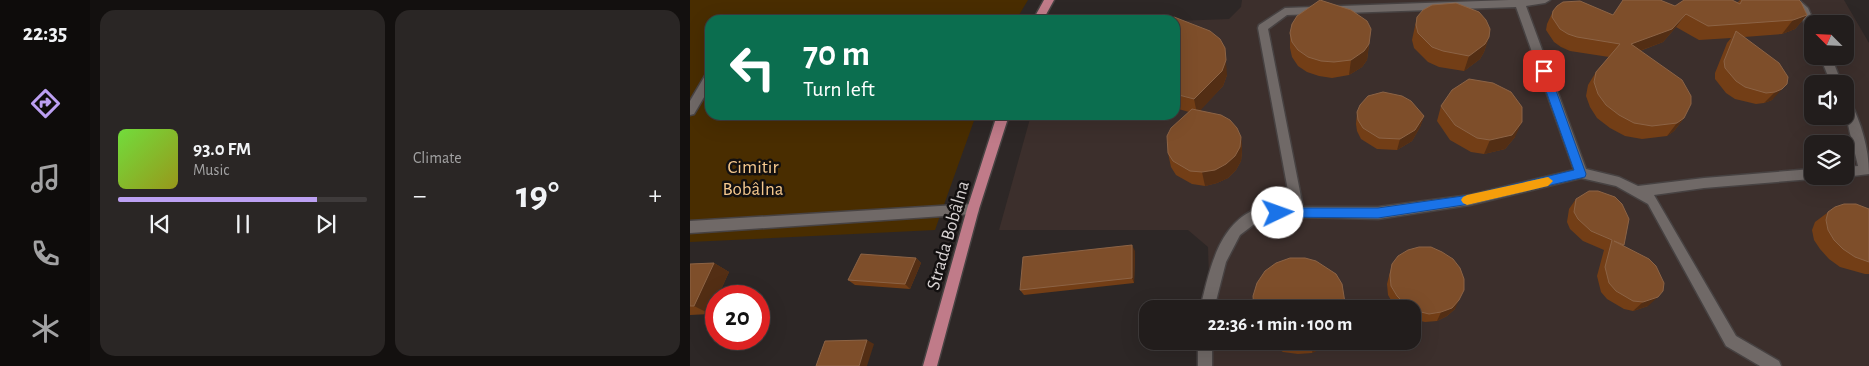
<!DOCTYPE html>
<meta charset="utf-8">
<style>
:root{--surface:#221d1c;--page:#2a2625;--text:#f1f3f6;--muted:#a2a2a3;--line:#3f3b3b;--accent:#bca0f2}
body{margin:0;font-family:"Alegreya Sans",sans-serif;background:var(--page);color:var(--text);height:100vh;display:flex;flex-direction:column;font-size:19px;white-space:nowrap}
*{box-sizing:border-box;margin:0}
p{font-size:16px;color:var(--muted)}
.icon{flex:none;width:28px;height:28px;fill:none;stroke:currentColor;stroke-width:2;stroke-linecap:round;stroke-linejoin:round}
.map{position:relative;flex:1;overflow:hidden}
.sheet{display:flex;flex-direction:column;gap:10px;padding:10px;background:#13100f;width:600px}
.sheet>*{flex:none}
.hud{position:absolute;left:15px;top:15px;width:475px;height:105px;border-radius:15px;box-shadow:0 5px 20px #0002,0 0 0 1px var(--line);background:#0b6e4f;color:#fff;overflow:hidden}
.needle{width:32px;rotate:294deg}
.tools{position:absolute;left:1114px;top:15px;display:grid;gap:10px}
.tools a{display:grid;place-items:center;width:50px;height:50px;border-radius:10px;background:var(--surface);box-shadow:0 5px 20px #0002,0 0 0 1px var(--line);font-size:25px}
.speed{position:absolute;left:15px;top:285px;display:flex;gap:10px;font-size:25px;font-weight:700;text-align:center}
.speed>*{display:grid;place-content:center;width:65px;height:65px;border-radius:50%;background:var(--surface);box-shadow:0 5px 20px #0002,0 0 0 1px var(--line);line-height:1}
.speed .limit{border:8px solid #d22;background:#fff;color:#111}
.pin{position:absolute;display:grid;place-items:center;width:42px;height:42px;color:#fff;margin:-21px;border-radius:10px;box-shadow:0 2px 8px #0006}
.me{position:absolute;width:55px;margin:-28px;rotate:87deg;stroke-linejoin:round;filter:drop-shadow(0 0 4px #0008)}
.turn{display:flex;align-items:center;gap:18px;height:105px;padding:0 15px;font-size:22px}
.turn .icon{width:65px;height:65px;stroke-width:2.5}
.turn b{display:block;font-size:35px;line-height:42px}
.big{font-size:38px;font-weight:600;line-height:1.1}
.sheet .widget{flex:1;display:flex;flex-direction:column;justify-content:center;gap:8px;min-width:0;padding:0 18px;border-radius:15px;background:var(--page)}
.song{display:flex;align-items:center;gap:15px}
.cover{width:60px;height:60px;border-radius:8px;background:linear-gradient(135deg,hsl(100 70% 55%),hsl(60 70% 35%))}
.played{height:5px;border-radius:2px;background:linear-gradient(90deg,var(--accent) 80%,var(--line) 80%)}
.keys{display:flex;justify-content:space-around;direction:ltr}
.heat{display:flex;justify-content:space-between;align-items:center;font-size:28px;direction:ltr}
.sheet .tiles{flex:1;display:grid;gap:10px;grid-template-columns:repeat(2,1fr)}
.trip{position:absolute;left:449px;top:300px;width:282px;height:50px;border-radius:15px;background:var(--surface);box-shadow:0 5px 20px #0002,0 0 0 1px var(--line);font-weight:600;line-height:50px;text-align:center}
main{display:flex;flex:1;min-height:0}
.tab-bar{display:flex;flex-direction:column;width:90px;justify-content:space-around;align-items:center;background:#0e0c0b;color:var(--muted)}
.tab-bar .icon{width:35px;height:35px}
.tab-bar .selected{color:var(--accent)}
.tab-bar b{font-size:22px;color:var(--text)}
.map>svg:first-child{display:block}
.built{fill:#3c2f2c;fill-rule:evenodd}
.green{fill:#492d00}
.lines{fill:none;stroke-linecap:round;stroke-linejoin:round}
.minor-casing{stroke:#474242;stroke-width:3}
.major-casing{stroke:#474242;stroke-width:3}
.minor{fill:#706967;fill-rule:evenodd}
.major{fill:#c07b89;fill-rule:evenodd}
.wall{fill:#733e16}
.shaded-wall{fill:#532e14}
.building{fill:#7e4e2a;stroke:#8c6345}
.route{fill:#1a73e8;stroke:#114b97}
.slow{fill:#f59e0b}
.labels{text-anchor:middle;stroke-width:5;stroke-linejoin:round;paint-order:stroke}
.park-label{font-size:19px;fill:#f5c88e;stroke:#131010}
.street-label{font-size:19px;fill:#d7d2d2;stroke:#131010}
</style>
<main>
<nav class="tab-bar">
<b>22:35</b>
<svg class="icon selected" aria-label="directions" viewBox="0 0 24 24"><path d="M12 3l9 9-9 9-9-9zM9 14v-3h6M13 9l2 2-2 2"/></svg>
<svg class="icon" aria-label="music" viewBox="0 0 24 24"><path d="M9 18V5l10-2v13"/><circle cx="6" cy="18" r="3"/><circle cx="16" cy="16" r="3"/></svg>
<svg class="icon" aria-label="phone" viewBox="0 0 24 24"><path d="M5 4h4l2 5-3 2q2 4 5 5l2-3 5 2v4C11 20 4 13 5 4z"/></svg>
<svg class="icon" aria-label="climate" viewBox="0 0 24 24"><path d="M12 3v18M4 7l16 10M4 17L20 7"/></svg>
</nav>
<section class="sheet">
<div class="tiles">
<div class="widget">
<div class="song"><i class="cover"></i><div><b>93.0 FM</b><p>Music</p></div></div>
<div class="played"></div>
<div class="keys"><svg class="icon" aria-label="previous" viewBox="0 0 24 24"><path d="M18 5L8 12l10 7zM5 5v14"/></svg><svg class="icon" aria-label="pause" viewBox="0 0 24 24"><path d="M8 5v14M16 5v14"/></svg><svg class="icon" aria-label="next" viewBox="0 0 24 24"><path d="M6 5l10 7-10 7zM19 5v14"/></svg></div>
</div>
<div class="widget"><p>Climate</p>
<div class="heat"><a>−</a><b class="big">19°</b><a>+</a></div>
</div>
</div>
</section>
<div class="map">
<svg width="1179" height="366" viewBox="0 0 1179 366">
<rect width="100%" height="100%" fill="#2d2726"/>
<path class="built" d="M552 0H1154L1179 43V366H522L521 341H722V309H520L518 247 498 230H309L341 115H485V21L539 19 551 7ZM1122 24H1155V56H1122ZM1122 84H1155V116H1122ZM1122 144H1155V176H1122Z"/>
<polygon class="green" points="0,0 338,0 326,20 20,20 20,115 286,115 245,230 0,242"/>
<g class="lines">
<defs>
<g id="minor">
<path d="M819 0H860L855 3 836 6 896 169 929 177 948 186 1014 178 1122 169V176H1127L1122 179 1014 188 964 195 1046 336 1089 361 1091 366H1070L1036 346 958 204 926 186 891 178 780 205 688 219 608 217 571 219 550 235 536 262 524 309H510C519 273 527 225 566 209 576 206 590 207 601 207L568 28 569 25 595 8ZM826 7 884 170 780 195 688 207H613L578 29 597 15Z"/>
<polygon points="1098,0 1109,0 1118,8 1125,24 1122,24 1122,33 1118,32 1110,12"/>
<polygon points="1130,56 1141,56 1152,84 1141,84"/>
<polygon points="20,73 20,87 4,114 0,115 0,101 16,74"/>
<path d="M1155 98 1159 99C1171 122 1179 148 1179 174L1155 177 1153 176H1155V167L1168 166C1163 143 1155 120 1155 98Z"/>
<polygon points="283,204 288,205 289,209 288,213 283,214 0,233 0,221"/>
<rect x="508" y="341" width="14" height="25"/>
</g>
<g id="major">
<polygon points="354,0 364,0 353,20 343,20"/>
<polygon points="307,115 319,115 289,209 247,366 233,366 277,209"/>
</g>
</defs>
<use href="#minor" class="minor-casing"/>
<use href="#major" class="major-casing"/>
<use href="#minor" class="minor"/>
<use href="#major" class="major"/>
</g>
<g class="wall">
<polygon points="1050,0 1109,0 1117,15 1105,29 1092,34 1054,37 1098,77 1082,100 1074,103 1066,104 1045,99 1036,93 1025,79 1025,73 1037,43 1041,38 1009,40 986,27 973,42 950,51 994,118 984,131 977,136 952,139 935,136 920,128 907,118 900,107 896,96 898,85 906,72 919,57 880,51 871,47 864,42 856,30 857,24 863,11 923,15 985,6 1048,2"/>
<polygon points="727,17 799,37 794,52 790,59 774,71 749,67 738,62 724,48 722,40"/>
<polygon points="485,20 537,75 533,86 510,110 551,137 552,151 551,161 546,170 538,178 527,183 515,186 502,184 486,175 481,167 478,153 499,112 485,108"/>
<polygon points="600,33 679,44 677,60 672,67 659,75 642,78 629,76 617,72 608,66 602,57 600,48"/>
<polygon points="751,106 825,137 815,149 794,154 781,152 760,140 747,121"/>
<polygon points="667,112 734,116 730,127 722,141 707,150 687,149 671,139 667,131 666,124"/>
<polygon points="886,199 934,245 934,246 958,306 943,311 934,309 917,299 911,292 907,276 914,250 893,241 880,229 877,222 879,209"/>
<polygon points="1145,207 1179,209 1179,274 1175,274 1150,267 1139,259 1130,249 1124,240 1122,230 1125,222"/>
<polygon points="445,251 444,283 334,295 330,290"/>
<polygon points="226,258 231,263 220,289 165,285 158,280"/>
<polygon points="24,263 39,272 28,296 26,296 26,301 20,314 0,315 0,264"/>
<polygon points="702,264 765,309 757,316 747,321 735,322 722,319 722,309 708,309 704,305 698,295 697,284"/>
<polygon points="577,341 641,341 634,347 622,353 608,354 593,352 580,344"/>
</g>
<g class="shaded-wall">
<polygon points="996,14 986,27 973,42 933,57 941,44"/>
<polygon points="1117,15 1105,29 1092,34 1103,20"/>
<polygon points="799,37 794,52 790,59 774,71 779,56"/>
<polygon points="679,44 677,60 672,67 659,75 661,60"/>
<polygon points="535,48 537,75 533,86 507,114 504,99"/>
<polygon points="1092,89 1082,100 1074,103 1085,92"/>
<polygon points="734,116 730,127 722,141 707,150 710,139"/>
<polygon points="994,118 984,131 977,136 987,123"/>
<polygon points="832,122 825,137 815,149 794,154 800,140"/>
<polygon points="551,137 552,151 551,161 546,170 538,178 527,183 515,186 512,172"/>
<polygon points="442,245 445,251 444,283 442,278"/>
<polygon points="226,258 231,263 220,289 215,284"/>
<polygon points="24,263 39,272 28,296 26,296 26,301 20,314 4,306"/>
<polygon points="968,297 958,306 943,311 953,302"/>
<polygon points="769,300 765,309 757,316 747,321 751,312"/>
<polygon points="177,340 184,344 177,366 169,366"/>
<polygon points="627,341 641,341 634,347 622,353 624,343"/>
</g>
<g class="building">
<polygon points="630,0 661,10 677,21 681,29 679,44 674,51 661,60 644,62 631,61 618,57 608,50 602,42 600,33 602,24 607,16"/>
<polygon points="933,0 970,0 985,6 994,0 1042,0 1050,4 1052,0 1109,0 1111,2 1117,15 1103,20 1018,26 996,14 982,29 941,44 992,80 1001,96 1001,104 994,118 987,123 962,126 944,123 929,115 916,105 908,94 904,82 906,72 930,44 887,37 878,34 870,29 862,17 863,11 867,6 873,2 890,1 923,15"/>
<polygon points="766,3 789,12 796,20 800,29 799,37 795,44 779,56 753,51 742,47 728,33 726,25 727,17 733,10 742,5"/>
<polygon points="484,17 520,31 530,39 535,48 536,60 532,71 504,99 485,94 485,20 480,20"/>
<polygon points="1046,31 1089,63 1098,77 1097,84 1092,89 1085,92 1076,93 1055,87 1046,81 1035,68 1034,61"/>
<polygon points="779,79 803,83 821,92 832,107 832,122 822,135 800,140 787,138 765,125 751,106 762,90"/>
<polygon points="693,92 712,96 721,101 734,116 725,130 710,139 689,138 673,128 668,120 667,112 670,105 678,96"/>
<polygon points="502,109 531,115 540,120 547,128 551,137 550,147 545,156 536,164 525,170 512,172 500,171 483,161 478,153 477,136 481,128"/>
<polygon points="899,191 908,191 925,197 932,204 939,219 934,245 924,241 959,259 966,266 974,283 973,291 968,297 953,302 943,301 926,291 919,283 915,267 922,240 901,231 888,219 884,212 886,199"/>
<polygon points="1154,204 1166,204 1179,209 1179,262 1165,257 1153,249 1144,240 1138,230 1136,220 1138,212 1145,207"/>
<polygon points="442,245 442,278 330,290 333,257"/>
<polygon points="729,247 741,247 752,252 763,259 770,268 774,279 774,290 769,300 762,308 751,312 739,314 727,311 716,305 707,296 701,286 700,275 702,264 708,256 718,250"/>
<polygon points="171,254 226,258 215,284 158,280"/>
<polygon points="600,258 615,258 626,261 646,274 652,284 656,309 564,309 563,296 567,283 575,271 586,263"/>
<polygon points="24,263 4,306 0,306 0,264"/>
<polygon points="177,340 169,366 126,366 135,341"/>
<polygon points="592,341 627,341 624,343 609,344"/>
</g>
<polygon class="route" points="854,67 859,71 896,174 895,177 780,204 688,218 584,217 583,213 584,210 588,208 688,208 780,195 884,170 849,71"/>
<polygon class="slow" points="858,177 863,181 858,186 777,205 773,203 771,200 773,197 777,195"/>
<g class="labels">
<g class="park-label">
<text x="63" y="173">Cimitir<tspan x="63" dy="22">Bobâlna</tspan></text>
</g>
<g class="street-label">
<text transform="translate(257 235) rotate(-74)" y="7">Strada Bobâlna</text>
</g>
</g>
</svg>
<div class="tools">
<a><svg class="needle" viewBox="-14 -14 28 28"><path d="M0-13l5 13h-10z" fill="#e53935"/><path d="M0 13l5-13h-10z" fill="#a2a2a3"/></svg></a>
<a><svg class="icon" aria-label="sound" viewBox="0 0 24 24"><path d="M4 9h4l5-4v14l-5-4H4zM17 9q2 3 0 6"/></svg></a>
<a><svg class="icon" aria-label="layers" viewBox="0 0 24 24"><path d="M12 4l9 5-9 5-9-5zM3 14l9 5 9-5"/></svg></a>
</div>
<div class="speed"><div class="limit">20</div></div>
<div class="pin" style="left:854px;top:71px;background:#d93025"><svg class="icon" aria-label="arrive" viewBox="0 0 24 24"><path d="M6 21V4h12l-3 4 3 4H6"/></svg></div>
<svg class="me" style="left:588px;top:213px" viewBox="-20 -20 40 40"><circle r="19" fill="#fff"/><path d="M0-13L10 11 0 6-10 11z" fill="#1a73e8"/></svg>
<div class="trip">22:36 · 1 min · 100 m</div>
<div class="hud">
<div class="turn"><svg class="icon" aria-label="left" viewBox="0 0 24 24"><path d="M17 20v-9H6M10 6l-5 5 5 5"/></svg><div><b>70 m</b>Turn left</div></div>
</div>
</div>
</main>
